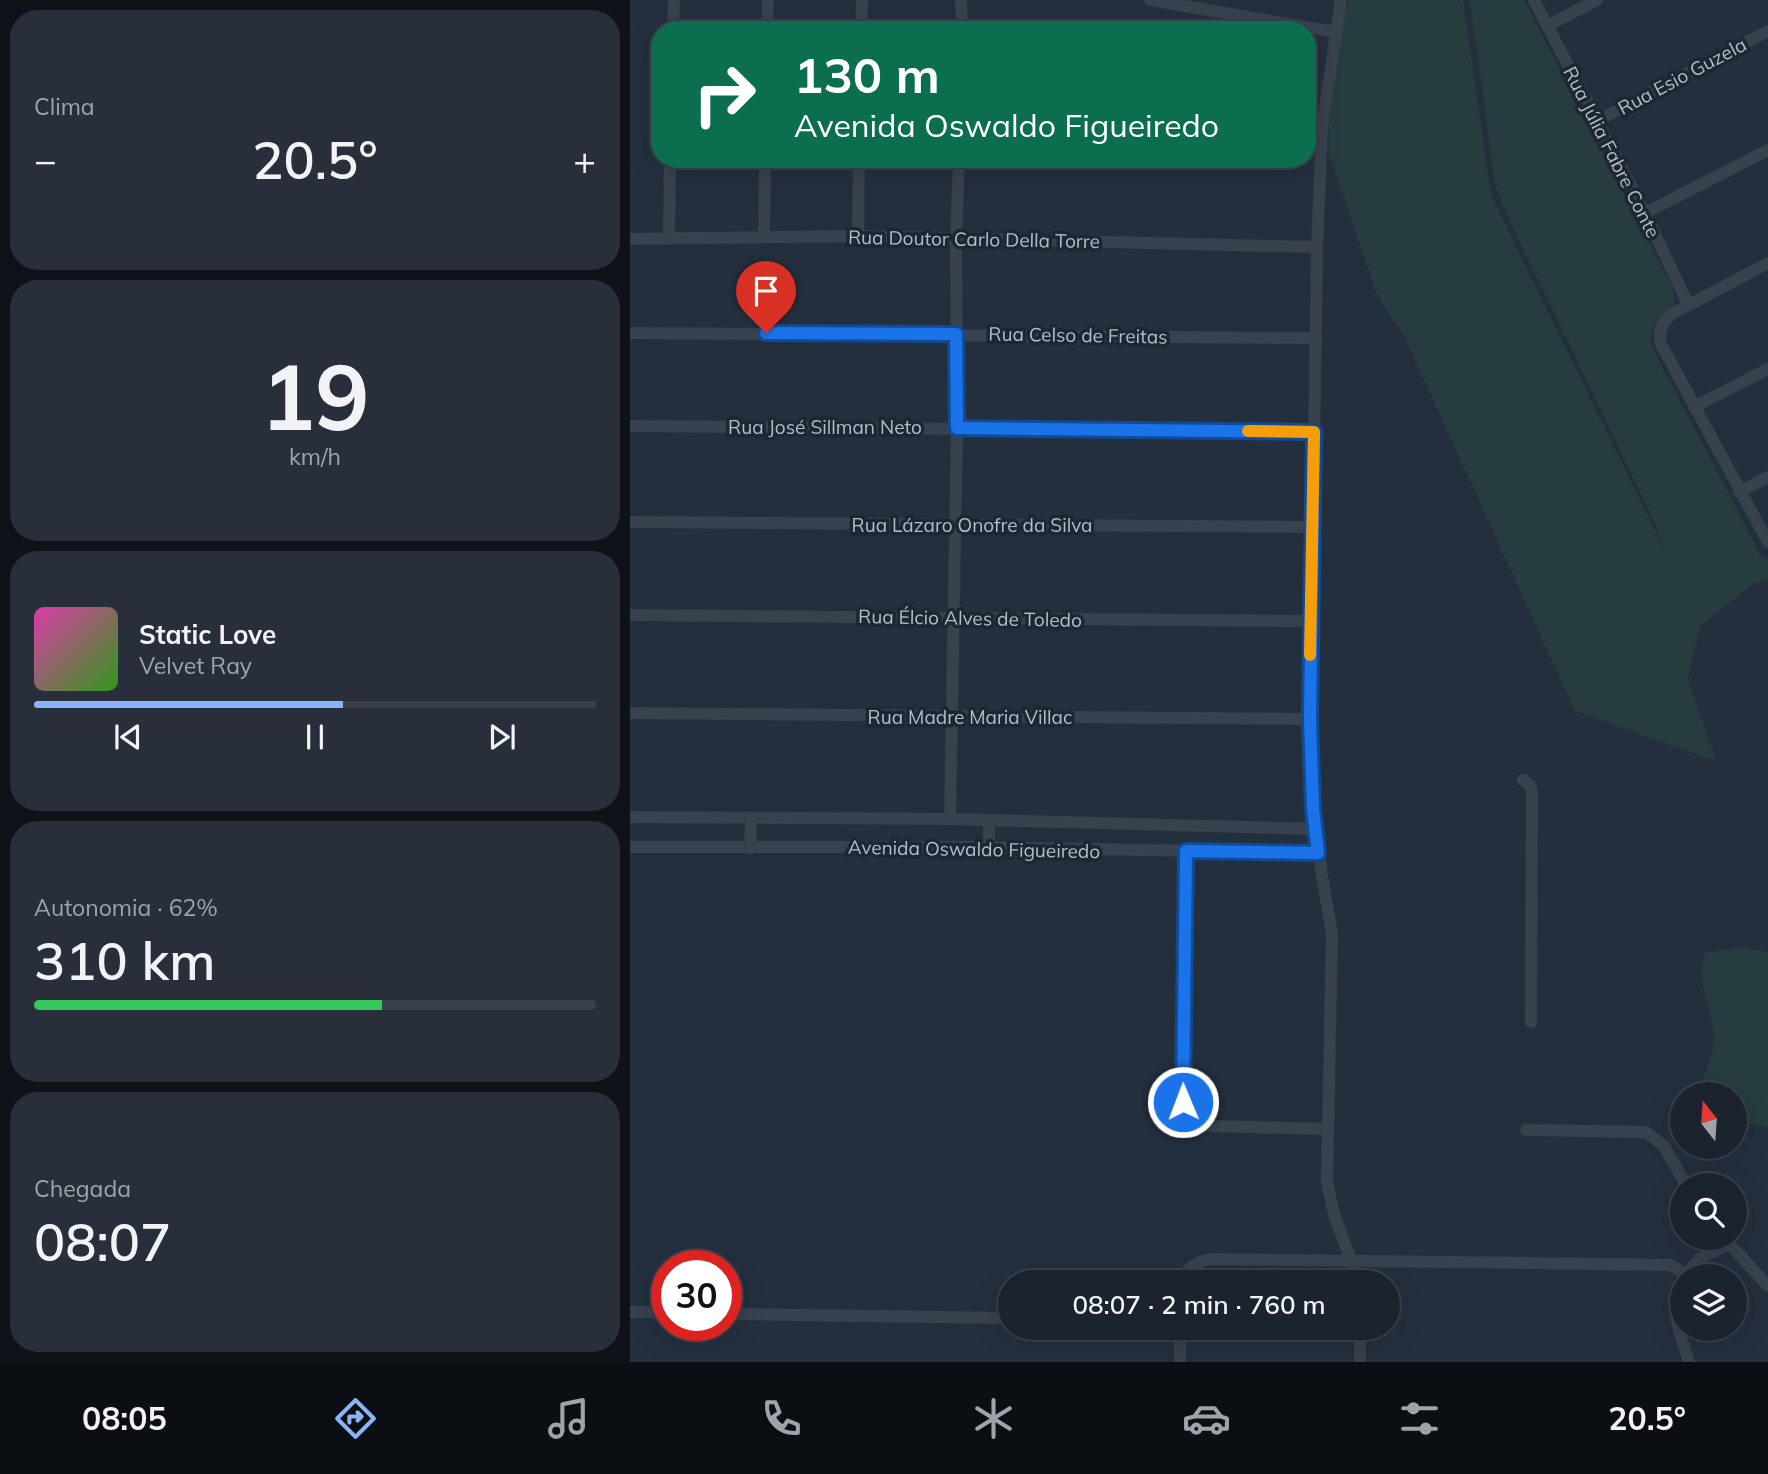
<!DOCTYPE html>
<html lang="pt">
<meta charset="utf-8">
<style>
:root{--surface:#1b232e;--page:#282f3a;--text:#f1f3f6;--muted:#a0a4aa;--line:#39404a;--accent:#8ab4f8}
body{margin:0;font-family:Mulish,sans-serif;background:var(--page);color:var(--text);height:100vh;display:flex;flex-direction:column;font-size:26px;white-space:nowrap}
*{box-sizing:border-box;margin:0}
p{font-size:23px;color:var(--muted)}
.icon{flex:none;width:38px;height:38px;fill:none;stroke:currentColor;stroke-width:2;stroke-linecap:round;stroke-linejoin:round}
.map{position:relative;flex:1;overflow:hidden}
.side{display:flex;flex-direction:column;gap:10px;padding:10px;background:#0f1319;width:630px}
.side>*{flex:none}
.banner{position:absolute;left:21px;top:21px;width:665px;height:147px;border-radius:28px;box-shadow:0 7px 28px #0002,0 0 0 2px var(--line);background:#0b6e4f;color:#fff;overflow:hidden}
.needle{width:46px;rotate:343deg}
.tools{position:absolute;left:1040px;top:1082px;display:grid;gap:14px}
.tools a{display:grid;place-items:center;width:77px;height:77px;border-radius:50%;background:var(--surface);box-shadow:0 7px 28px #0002,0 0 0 2px var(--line);font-size:35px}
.speed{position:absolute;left:21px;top:1250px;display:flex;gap:14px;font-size:35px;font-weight:700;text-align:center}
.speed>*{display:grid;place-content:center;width:91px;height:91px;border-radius:50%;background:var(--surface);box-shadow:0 7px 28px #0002,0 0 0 2px var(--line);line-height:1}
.speed .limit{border:10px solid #d22;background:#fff;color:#111}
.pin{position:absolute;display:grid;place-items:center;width:60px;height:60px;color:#fff;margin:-72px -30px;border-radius:50% 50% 50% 0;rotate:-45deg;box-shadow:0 0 7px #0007}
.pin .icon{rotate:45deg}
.me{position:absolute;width:77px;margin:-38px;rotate:359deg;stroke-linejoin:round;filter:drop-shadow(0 0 5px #0008)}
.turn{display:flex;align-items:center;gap:24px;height:147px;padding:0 28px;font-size:32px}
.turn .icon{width:91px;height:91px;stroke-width:2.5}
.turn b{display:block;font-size:49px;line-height:60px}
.big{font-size:52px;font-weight:600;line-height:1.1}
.side .card{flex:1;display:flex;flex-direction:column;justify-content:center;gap:10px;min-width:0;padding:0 24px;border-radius:28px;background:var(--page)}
.side .dial{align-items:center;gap:0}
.dial b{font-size:91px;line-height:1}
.song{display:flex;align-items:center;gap:21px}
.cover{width:84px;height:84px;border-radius:10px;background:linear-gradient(135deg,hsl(320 70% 55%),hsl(110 70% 35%))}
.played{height:7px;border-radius:4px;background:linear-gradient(90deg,var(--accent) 55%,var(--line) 55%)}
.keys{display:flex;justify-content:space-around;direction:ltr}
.heat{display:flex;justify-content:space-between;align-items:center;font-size:38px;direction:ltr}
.charge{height:10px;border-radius:5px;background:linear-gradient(90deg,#34c759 62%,var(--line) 0)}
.trip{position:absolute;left:368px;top:1270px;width:402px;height:70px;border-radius:35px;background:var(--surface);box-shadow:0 7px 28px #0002,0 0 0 2px var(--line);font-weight:600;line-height:70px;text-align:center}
.tab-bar{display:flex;height:112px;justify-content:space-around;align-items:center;background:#0b0e12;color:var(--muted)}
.tab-bar .icon{width:49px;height:49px}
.tab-bar .active{color:var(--accent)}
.tab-bar b{font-size:32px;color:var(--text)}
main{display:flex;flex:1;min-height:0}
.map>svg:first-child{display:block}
.green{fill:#263c3f}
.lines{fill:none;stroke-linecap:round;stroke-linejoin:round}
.minor{stroke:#38414e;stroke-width:12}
.route-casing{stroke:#114b97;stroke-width:18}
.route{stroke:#1a73e8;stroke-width:12}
.slow{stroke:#f59e0b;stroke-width:12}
.labels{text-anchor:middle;stroke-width:7;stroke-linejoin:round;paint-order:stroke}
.street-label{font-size:19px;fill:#b4bcc9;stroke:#1d2633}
</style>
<main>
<section class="side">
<div class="card"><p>Clima</p>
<div class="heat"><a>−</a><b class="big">20.5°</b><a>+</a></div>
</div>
<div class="card dial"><b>19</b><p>km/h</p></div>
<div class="card">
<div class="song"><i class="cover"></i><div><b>Static Love</b><p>Velvet Ray</p></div></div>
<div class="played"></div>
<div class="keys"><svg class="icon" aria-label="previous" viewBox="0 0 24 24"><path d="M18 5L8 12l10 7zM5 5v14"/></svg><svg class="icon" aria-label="pause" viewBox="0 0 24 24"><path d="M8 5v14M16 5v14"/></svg><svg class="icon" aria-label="next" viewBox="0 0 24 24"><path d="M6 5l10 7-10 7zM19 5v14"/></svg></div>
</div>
<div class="card"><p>Autonomia · 62%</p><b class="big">310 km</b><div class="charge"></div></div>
<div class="card"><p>Chegada</p><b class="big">08:07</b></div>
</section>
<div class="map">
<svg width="1138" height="1362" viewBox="0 0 1138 1362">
<rect width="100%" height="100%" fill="#242f3e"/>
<g class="green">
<path d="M719 0H833L861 195 1034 549 1026 525 875 211 865 185 840 0H894L1044 291V306C1030 324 1018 321 1022 347L1130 554 1138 560V579L1121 585 1070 626 1058 679 1086 761 945 711 774 336 747 295 694 139 705 45Z"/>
<path d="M1111 948 1131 950 1138 954V1127L1104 1122V1094H1075C1075 1089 1073 1082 1074 1077 1077 1064 1084 1053 1084 1039 1084 1009 1063 982 1076 952Z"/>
</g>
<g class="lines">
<g class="minor">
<polyline points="331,0 332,30"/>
<polyline points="520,0 705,32"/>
<polyline points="711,0 692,129 687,247 680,719 683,809 692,876 702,933 697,1183 704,1214 729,1283"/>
<polyline points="904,0 1015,213 1058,304"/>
<polyline points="917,26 967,0"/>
<polyline points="43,30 44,0"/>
<polyline points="137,30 138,0"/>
<polyline points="231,30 232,0"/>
<polyline points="967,121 1138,31"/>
<polyline points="677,126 692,129"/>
<polyline points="1015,213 1138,150"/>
<polyline points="134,236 135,159"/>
<polyline points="228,236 229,159"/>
<polyline points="39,237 40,159"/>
<polyline points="0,239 228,236 687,247"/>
<path d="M1138 263 1040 315C1031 325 1028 332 1031 344L1138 542"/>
<polyline points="0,333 686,338"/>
<polyline points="1064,407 1138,369"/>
<polyline points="0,426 684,432"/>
<polyline points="1109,492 1138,477"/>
<polyline points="0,522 684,527"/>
<polyline points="0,615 681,621"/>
<polyline points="0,713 680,719"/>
<polyline points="893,780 900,785 902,794 901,1022"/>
<polyline points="0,817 320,819 687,829"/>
<polyline points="320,819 327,428 326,239 329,159"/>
<polyline points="0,847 339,847 689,853"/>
<polyline points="120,848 121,819"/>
<polyline points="359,848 359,821"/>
<path d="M556 851 552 1096C554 1112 562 1120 577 1126L697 1129"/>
<polyline points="896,1130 1016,1132 1034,1146 1056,1185"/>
<polyline points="1093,1237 1138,1286"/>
<polyline points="1055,1276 1070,1258 1099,1244"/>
<path d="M1052 1282C1038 1314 1050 1331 1059 1362"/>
<path d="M551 1283C555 1269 566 1262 580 1259L1040 1265 1056 1274"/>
<polyline points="0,1312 37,1312"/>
<polyline points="96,1314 380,1318"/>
<polyline points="730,1328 730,1362"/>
<polyline points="550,1362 550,1328"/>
</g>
</g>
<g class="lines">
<defs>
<polyline id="route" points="136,333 326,334 327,428 684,432 680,719 683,809 688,853 556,851 553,1102"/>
</defs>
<use href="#route" class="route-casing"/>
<use href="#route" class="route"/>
<polyline class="slow" points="618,431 684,432 680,655"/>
</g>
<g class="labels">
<g class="street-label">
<text transform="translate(1052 76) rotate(-28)" y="7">Rua Esio Guzela</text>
<text transform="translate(982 152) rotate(63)" y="7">Rua Júlia Fabre Conte</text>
<text transform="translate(344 239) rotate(1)" y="7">Rua Doutor Carlo Della Torre</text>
<text transform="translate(448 335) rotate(1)" y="7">Rua Celso de Freitas</text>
<text x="195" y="434">Rua José Sillman Neto</text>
<text x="342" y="532">Rua Lázaro Onofre da Silva</text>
<text transform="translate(340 618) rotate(1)" y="7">Rua Élcio Alves de Toledo</text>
<text x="340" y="724">Rua Madre Maria Villac</text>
<text transform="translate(344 849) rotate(1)" y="7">Avenida Oswaldo Figueiredo</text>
</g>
</g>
</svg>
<div class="tools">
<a><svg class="needle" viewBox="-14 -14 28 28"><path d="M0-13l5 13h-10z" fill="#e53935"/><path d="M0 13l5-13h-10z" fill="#a0a4aa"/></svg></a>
<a><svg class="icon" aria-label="search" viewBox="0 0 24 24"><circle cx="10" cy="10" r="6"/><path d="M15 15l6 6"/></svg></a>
<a><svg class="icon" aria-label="layers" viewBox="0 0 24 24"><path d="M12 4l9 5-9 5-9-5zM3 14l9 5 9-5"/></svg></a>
</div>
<div class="speed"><div class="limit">30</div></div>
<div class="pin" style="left:136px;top:333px;background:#d93025"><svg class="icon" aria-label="arrive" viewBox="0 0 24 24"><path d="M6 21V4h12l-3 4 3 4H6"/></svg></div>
<svg class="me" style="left:553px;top:1102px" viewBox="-20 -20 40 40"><circle r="17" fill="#1a73e8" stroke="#fff" stroke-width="3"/><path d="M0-11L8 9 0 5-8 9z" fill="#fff"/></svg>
<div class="trip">08:07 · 2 min · 760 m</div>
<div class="banner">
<div class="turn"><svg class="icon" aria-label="right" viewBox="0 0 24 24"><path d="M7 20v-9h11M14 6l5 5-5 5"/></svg><div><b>130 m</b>Avenida Oswaldo Figueiredo</div></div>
</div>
</div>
</main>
<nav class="tab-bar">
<b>08:05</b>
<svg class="icon active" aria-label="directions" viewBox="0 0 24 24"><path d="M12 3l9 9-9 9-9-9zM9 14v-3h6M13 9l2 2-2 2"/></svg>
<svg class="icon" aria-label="music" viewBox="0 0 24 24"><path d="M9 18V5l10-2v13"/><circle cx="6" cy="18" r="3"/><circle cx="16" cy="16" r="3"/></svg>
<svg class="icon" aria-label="phone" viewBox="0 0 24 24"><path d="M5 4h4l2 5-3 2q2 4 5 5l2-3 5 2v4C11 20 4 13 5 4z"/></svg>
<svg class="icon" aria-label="climate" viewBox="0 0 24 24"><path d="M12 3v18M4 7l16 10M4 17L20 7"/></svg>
<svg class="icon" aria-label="car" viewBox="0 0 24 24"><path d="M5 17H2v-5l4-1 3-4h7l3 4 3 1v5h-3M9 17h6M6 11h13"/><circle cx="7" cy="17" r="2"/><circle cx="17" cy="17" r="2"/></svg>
<svg class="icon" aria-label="filters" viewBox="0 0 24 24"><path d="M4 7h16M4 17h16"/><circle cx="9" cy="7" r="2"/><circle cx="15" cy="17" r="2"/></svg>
<b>20.5°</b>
</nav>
